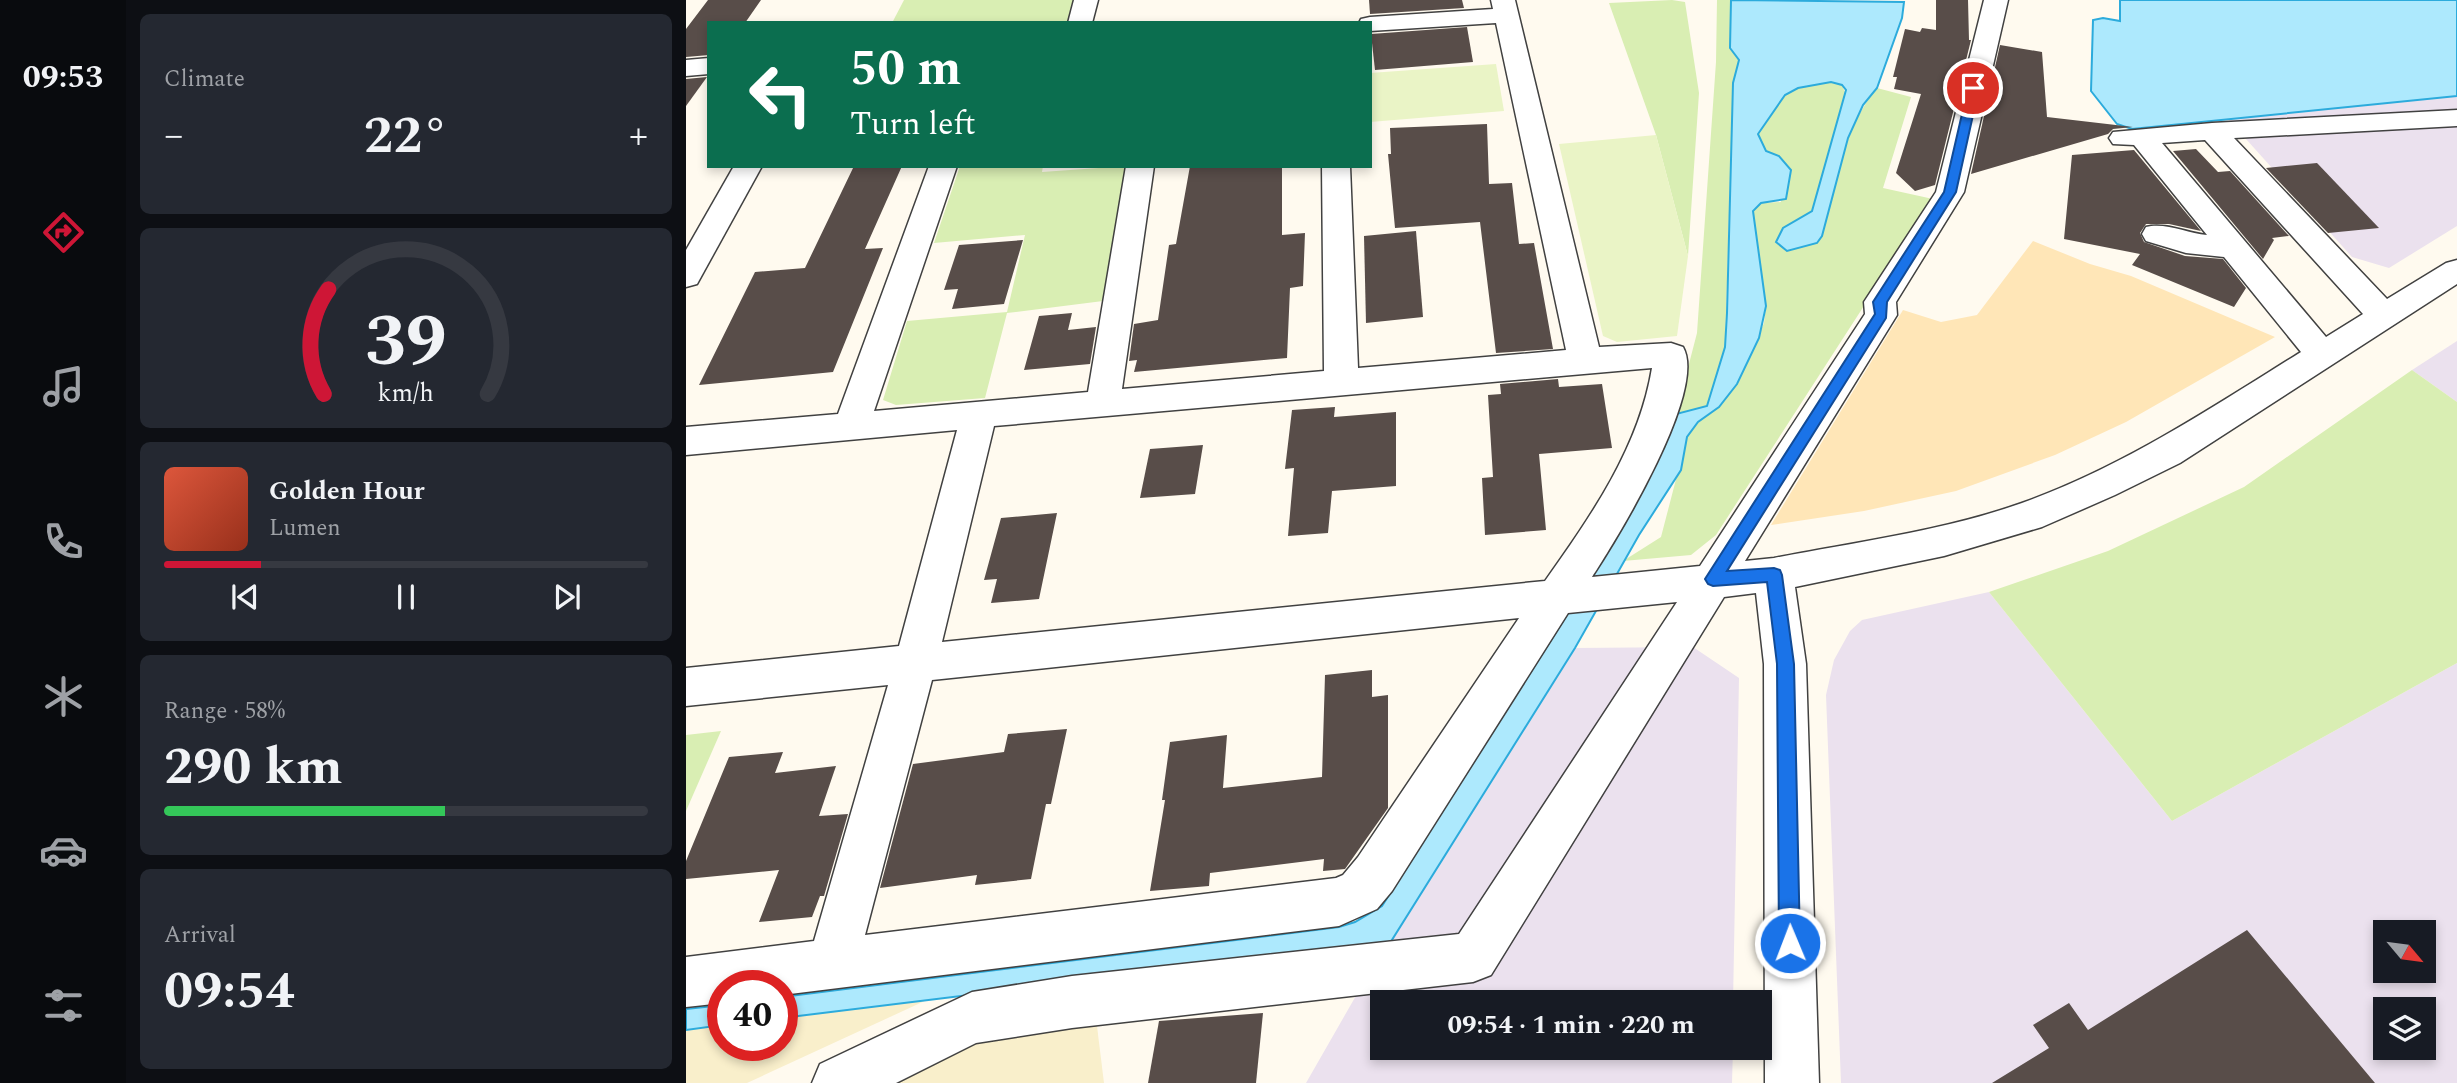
<!DOCTYPE html>
<meta charset="utf-8">
<style>
:root{--surface:#171b24;--page:#242831;--text:#f1f3f6;--muted:#9ea1a6;--line:#363941;--accent:#ce1636}
body{margin:0;font-family:Spectral,serif;background:var(--page);color:var(--text);height:100vh;display:flex;flex-direction:column;font-size:26px;white-space:nowrap}
*{box-sizing:border-box;margin:0}
p{font-size:23px;color:var(--muted)}
.icon{flex:none;width:38px;height:38px;fill:none;stroke:currentColor;stroke-width:2;stroke-linecap:round;stroke-linejoin:round}
.map{position:relative;flex:1;overflow:hidden}
.drawer{display:flex;flex-direction:column;gap:14px;padding:14px;background:#0d0f14;width:560px}
.drawer>*{flex:none}
.banner{position:absolute;left:21px;top:21px;width:665px;height:147px;border-radius:0px;box-shadow:0 4px 10px #0003;background:#0b6e4f;color:#fff;overflow:hidden}
.needle{width:46px;rotate:119deg}
.controls{position:absolute;left:1687px;top:920px;display:grid;gap:14px}
.controls a{display:grid;place-items:center;width:63px;height:63px;border-radius:0px;background:var(--surface);box-shadow:0 4px 10px #0003;font-size:35px}
.speed{position:absolute;left:21px;top:970px;display:flex;gap:14px;font-size:35px;font-weight:700;text-align:center}
.speed>*{display:grid;place-content:center;width:91px;height:91px;border-radius:50%;background:var(--surface);box-shadow:0 4px 10px #0003;line-height:1}
.speed .limit{border:10px solid #d22;background:#fff;color:#111}
.pin{position:absolute;display:grid;place-items:center;width:60px;height:60px;color:#fff;margin:-30px;border:4px solid #fff;border-radius:50%;box-shadow:0 2px 7px #0007}
.me{position:absolute;width:77px;margin:-38px;rotate:359deg;stroke-linejoin:round;filter:drop-shadow(0 0 5px #0008)}
.turn{display:flex;align-items:center;gap:24px;height:147px;padding:0 28px;font-size:32px}
.turn .icon{width:91px;height:91px;stroke-width:2.5}
.turn b{display:block;font-size:49px;line-height:60px}
.big{font-size:52px;font-weight:700;line-height:1.1}
.drawer .widget{flex:1;display:flex;flex-direction:column;justify-content:center;gap:10px;min-width:0;padding:0 24px;border-radius:10px;background:var(--page)}
.drawer .dial{align-items:center;gap:0}
.dial svg{height:182px;overflow:visible;fill:none;stroke:var(--line);stroke-width:7;stroke-linecap:round;text-anchor:middle}
.dial text{fill:var(--text);stroke:none}
.song{display:flex;align-items:center;gap:21px}
.cover{width:84px;height:84px;border-radius:10px;background:linear-gradient(135deg,hsl(10 70% 55%),hsl(10 70% 35%))}
.played{height:7px;border-radius:4px;background:linear-gradient(90deg,var(--accent) 20%,var(--line) 20%)}
.keys{display:flex;justify-content:space-around;direction:ltr}
.heat{display:flex;justify-content:space-between;align-items:center;font-size:38px;direction:ltr}
.charge{height:10px;border-radius:5px;background:linear-gradient(90deg,#34c759 58%,var(--line) 0)}
.trip{position:absolute;left:684px;top:990px;width:402px;height:70px;border-radius:0px;background:var(--surface);box-shadow:0 4px 10px #0003;font-weight:700;line-height:70px;text-align:center}
main{display:flex;flex:1;min-height:0}
.dock{display:flex;flex-direction:column;width:126px;justify-content:space-around;align-items:center;background:#090b0e;color:var(--muted)}
.dock .icon{width:49px;height:49px}
.dock .on{color:var(--accent)}
.dock b{font-size:32px;color:var(--text)}
.map>svg:first-child{display:block}
.industrial{fill:#ebe1ee;fill-rule:evenodd}
.farmland{fill:#f9efcb}
.green{fill:#d9eeb3}
.sand{fill:#ffe6b7}
.pitch{fill:#eaf4c6}
.water{fill:#ade9fd;stroke:#2cabdc;stroke-width:2}
.building{fill:#584d49}
.lines{fill:none;stroke-linecap:round;stroke-linejoin:round}
.minor-casing{stroke:#414141;stroke-width:3}
.minor{fill:#fff;fill-rule:evenodd}
.route{fill:#1a73e8;stroke:#114b97;stroke-width:2}
</style>
<main>
<nav class="dock">
<b>09:53</b>
<svg class="icon on" aria-label="directions" viewBox="0 0 24 24"><path d="M12 3l9 9-9 9-9-9zM9 14v-3h6M13 9l2 2-2 2"/></svg>
<svg class="icon" aria-label="music" viewBox="0 0 24 24"><path d="M9 18V5l10-2v13"/><circle cx="6" cy="18" r="3"/><circle cx="16" cy="16" r="3"/></svg>
<svg class="icon" aria-label="phone" viewBox="0 0 24 24"><path d="M5 4h4l2 5-3 2q2 4 5 5l2-3 5 2v4C11 20 4 13 5 4z"/></svg>
<svg class="icon" aria-label="climate" viewBox="0 0 24 24"><path d="M12 3v18M4 7l16 10M4 17L20 7"/></svg>
<svg class="icon" aria-label="car" viewBox="0 0 24 24"><path d="M5 17H2v-5l4-1 3-4h7l3 4 3 1v5h-3M9 17h6M6 11h13"/><circle cx="7" cy="17" r="2"/><circle cx="17" cy="17" r="2"/></svg>
<svg class="icon" aria-label="filters" viewBox="0 0 24 24"><path d="M4 7h16M4 17h16"/><circle cx="9" cy="7" r="2"/><circle cx="15" cy="17" r="2"/></svg>
</nav>
<section class="drawer">
<div class="widget"><p>Climate</p>
<div class="heat"><a>−</a><b class="big">22°</b><a>+</a></div>
</div>
<div class="widget dial"><svg viewBox="0 0 100 80">
<path d="M14 69A42 42 0 1 1 86 69"/>
<path d="M14 69A42 42 0 0 1 16 23" stroke="#ce1636"/>
<text x="50" y="56" font-size="32" font-weight="700">39</text>
<text x="50" y="72" font-size="11">km/h</text>
</svg></div>
<div class="widget">
<div class="song"><i class="cover"></i><div><b>Golden Hour</b><p>Lumen</p></div></div>
<div class="played"></div>
<div class="keys"><svg class="icon" aria-label="previous" viewBox="0 0 24 24"><path d="M18 5L8 12l10 7zM5 5v14"/></svg><svg class="icon" aria-label="pause" viewBox="0 0 24 24"><path d="M8 5v14M16 5v14"/></svg><svg class="icon" aria-label="next" viewBox="0 0 24 24"><path d="M6 5l10 7-10 7zM19 5v14"/></svg></div>
</div>
<div class="widget"><p>Range · 58%</p><b class="big">290 km</b><div class="charge"></div></div>
<div class="widget"><p>Arrival</p><b class="big">09:54</b></div>
</section>
<div class="map">
<svg width="1771" height="1083" viewBox="0 0 1771 1083">
<rect width="100%" height="100%" fill="#fffaef"/>
<g class="industrial">
<polygon points="1771,96 1771,226 1703,268 1666,257 1542,119"/>
<polygon points="1771,341 1771,402 1726,370"/>
<path d="M1303 592 1486 821 1771 663V1083H1155L1140 695 1148 660 1164 631 1176 620ZM1699 933H1738V971H1699ZM1699 1010H1738V1048H1699Z"/>
<polygon points="1007,647 1053,678 1047,1003 696,1003 696,1048 1047,1048 1046,1083 620,1083 671,994 889,648"/>
</g>
<g class="farmland">
<polygon points="243,999 61,1083 0,1083 0,1030 37,1025 37,1045 96,1045 96,1018"/>
<polygon points="410,1018 418,1083 203,1083 291,1039"/>
</g>
<g class="green">
<polygon points="218,0 387,0 381,23 206,23"/>
<polygon points="986,0 999,2 1013,93 1002,256 970,135 923,3"/>
<polygon points="1031,0 1045,0 1044,20 1053,60 1047,83 1039,347 1021,407 990,414 1011,333 1030,62"/>
<path d="M1145 82 1156 85 1160 95 1129 203 1126 211 1097 228 1136 236C1149 185 1157 129 1191 88L1225 97 1197 188 1247 199 1030 535 1005 555 937 561 975 537 1001 437 1012 422 1033 407 1051 384 1078 323 1080 306 1066 211 1075 203 1095 202 1093 156 1080 151 1072 134 1099 95 1112 87Z"/>
<polygon points="274,166 357,166 356,172 441,166 417,301 321,313 299,398 210,405 197,400 221,321 321,312 339,235 248,243"/>
<polygon points="1726,370 1771,402 1771,663 1486,821 1303,592 1422,551 1558,487"/>
<polygon points="35,731 0,811 0,735"/>
</g>
<polygon class="sand" points="1347,241 1404,264 1445,276 1589,337 1440,422 1369,455 1270,491 1178,511 1085,525 1217,310 1255,322 1291,315"/>
<g class="pitch">
<polygon points="810,64 818,111 684,122 684,73"/>
<polygon points="970,135 1002,256 991,336 931,342 917,336 873,144"/>
</g>
<g class="water">
<polygon points="1045,0 1218,2 1216,18 1191,88 1177,105 1162,138 1136,236 1131,243 1101,251 1090,242 1097,228 1126,211 1160,90 1156,85 1145,82 1112,88 1099,95 1072,134 1080,151 1093,156 1105,170 1100,199 1075,203 1067,211 1080,306 1073,338 1051,384 1033,407 1012,422 1001,437 995,470 953,535 889,648 704,943 96,1018 96,997 653,927 669,922 696,906 936,528 990,414 1021,406 1039,347 1041,313 1047,83 1053,60 1044,48"/>
<polygon points="1434,0 1771,0 1771,96 1446,129 1431,124 1405,91 1407,20 1417,18 1434,21"/>
<polygon points="37,1005 37,1025 0,1030 0,1009"/>
</g>
<g class="building">
<polygon points="22,0 75,0 59,23 23,23 23,55 0,57 0,29"/>
<polygon points="683,0 776,0 778,8 684,14"/>
<polygon points="1250,0 1282,0 1283,40 1285,40 1249,185 1229,191 1210,173 1235,94 1208,89 1211,77 1207,77 1219,29 1234,32 1236,28 1250,30"/>
<polygon points="781,27 787,62 689,70 685,34"/>
<polygon points="1314,45 1356,52 1361,117 1447,127 1427,129 1422,134 1285,174"/>
<polygon points="21,77 0,106 0,79"/>
<polygon points="801,124 803,184 826,183 833,244 848,243 867,349 810,353 794,222 709,228 702,154 705,154 704,128"/>
<polygon points="1510,149 1532,172 1544,171 1603,236 1586,238 1588,240 1577,259 1487,151"/>
<polygon points="1448,150 1515,231 1483,224 1460,224 1454,233 1458,242 1499,256 1537,259 1560,288 1548,307 1446,265 1454,254 1378,239 1386,155"/>
<polygon points="1631,163 1693,228 1642,233 1580,168"/>
<polygon points="168,166 216,166 179,249 197,248 147,372 13,385 69,272 119,268"/>
<polygon points="504,166 596,166 596,235 619,233 617,286 604,288 601,358 448,372 451,360 443,361 448,324 472,320 483,245 490,244"/>
<polygon points="730,231 737,317 680,323 678,236"/>
<polygon points="337,240 318,304 266,309 272,289 258,290 273,245"/>
<polygon points="386,313 382,330 410,327 404,364 338,370 353,316"/>
<polygon points="872,379 873,387 916,384 926,448 853,454 860,530 799,535 796,478 807,477 802,395 815,394 814,384"/>
<polygon points="649,407 648,417 710,412 710,486 646,491 642,533 602,536 608,468 599,469 606,410"/>
<polygon points="517,445 509,494 454,498 464,449"/>
<polygon points="371,513 353,599 305,603 311,579 298,580 315,518"/>
<polygon points="686,670 686,697 702,695 702,808 659,869 637,871 638,859 524,873 523,886 464,891 479,800 476,800 484,742 541,735 537,788 636,777 639,675"/>
<polygon points="381,729 365,804 360,804 345,879 289,885 291,875 194,888 227,764 318,752 322,734"/>
<polygon points="97,752 89,773 150,766 133,816 162,814 138,896 134,896 126,917 73,922 93,870 0,879 0,861 43,757"/>
<polygon points="1561,930 1689,1083 1306,1083 1363,1048 1347,1025 1383,1003 1402,1030"/>
<polygon points="577,1013 570,1083 462,1083 473,1021"/>
</g>
<g class="lines">
<defs>
<g id="minor">
<polygon points="388,0 412,0 406,23 382,23"/>
<path d="M805 0H829L913 347 985 343 997 347C1022 390 932 537 906 577L1014 566 1179 314 1178 302 1250 192 1298 0H1322L1278 192 1210 302 1211 315 1059 561 1088 558C1170 542 1257 531 1336 503 1437 467 1525 408 1615 352L1538 257 1500 253 1460 241 1456 234 1460 227C1479 222 1501 233 1521 235L1448 145 1427 144 1423 138 1427 132 1526 123 1771 110V126L1548 138 1701 299 1760 263 1771 260V284L1494 463 1429 495 1356 527 1258 556 1109 587 1120 664 1133 1083H1079L1078 664 1070 593 1038 597 805 975 787 982 386 1028 290 1043 210 1083H126L134 1064 286 992 386 976 773 934 991 602 882 613 706 891 691 909 653 926 96 995V985H37V1003L0 1007V957L128 941 202 685 0 706V668L213 646 271 430 0 455V427L152 414 243 166H271L188 411 402 392 440 166H468L436 389 638 371 636 166H664L672 368 880 350 810 23 684 31V23H673L675 19 684 17 807 9ZM1519 140 1677 314 1640 337 1476 143ZM966 368C953 448 905 516 859 581L256 642 308 426ZM833 618 672 857 657 875 650 878 179 935 246 680Z"/>
<polygon points="23,58 23,74 0,76 0,60"/>
<polygon points="48,166 76,166 11,284 0,287 0,250"/>
</g>
</defs>
<use href="#minor" class="minor-casing"/>
<use href="#minor" class="minor"/>
</g>
<polygon class="route" points="1287,84 1293,88 1270,192 1201,302 1200,318 1041,571 1088,568 1094,570 1096,575 1108,664 1114,943 1111,951 1104,954 1096,951 1093,943 1091,664 1081,582 1027,586 1022,584 1019,579 1189,314 1187,302 1258,192 1282,88"/>
</svg>
<div class="controls">
<a><svg class="needle" viewBox="-14 -14 28 28"><path d="M0-13l5 13h-10z" fill="#e53935"/><path d="M0 13l5-13h-10z" fill="#9ea1a6"/></svg></a>
<a><svg class="icon" aria-label="layers" viewBox="0 0 24 24"><path d="M12 4l9 5-9 5-9-5zM3 14l9 5 9-5"/></svg></a>
</div>
<div class="speed"><div class="limit">40</div></div>
<div class="pin" style="left:1287px;top:88px;background:#d93025"><svg class="icon" aria-label="arrive" viewBox="0 0 24 24"><path d="M6 21V4h12l-3 4 3 4H6"/></svg></div>
<svg class="me" style="left:1104px;top:943px" viewBox="-20 -20 40 40"><circle r="17" fill="#1a73e8" stroke="#fff" stroke-width="3"/><path d="M0-11L8 9 0 5-8 9z" fill="#fff"/></svg>
<div class="trip">09:54 · 1 min · 220 m</div>
<div class="banner">
<div class="turn"><svg class="icon" aria-label="left" viewBox="0 0 24 24"><path d="M17 20v-9H6M10 6l-5 5 5 5"/></svg><div><b>50 m</b>Turn left</div></div>
</div>
</div>
</main>
